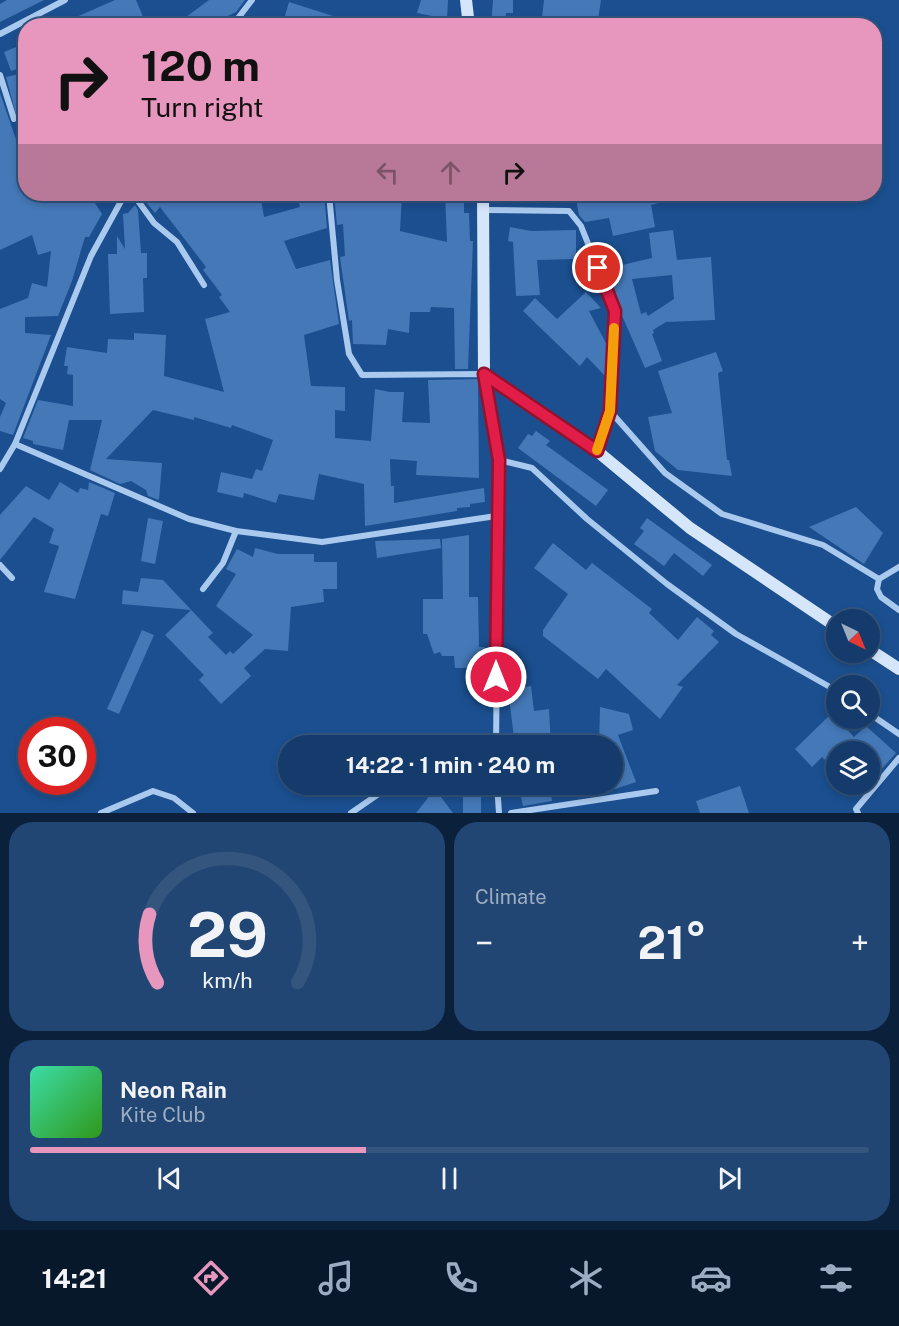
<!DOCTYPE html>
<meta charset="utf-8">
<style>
:root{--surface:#143b6b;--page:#214673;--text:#f1f3f6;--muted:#9dadc1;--line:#33557e;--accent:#e797bd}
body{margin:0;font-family:"Public Sans",sans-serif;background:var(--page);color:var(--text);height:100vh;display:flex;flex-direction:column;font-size:22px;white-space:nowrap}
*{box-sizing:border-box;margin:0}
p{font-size:20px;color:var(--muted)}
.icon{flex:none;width:33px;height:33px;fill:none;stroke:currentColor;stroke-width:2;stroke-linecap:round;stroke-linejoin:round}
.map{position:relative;height:813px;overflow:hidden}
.drawer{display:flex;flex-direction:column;gap:9px;padding:9px;background:#0b203b;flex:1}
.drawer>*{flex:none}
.top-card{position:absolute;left:18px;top:18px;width:864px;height:183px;border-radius:24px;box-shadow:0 3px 9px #0003,0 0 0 2px var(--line);background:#e797bd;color:#111;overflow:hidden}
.needle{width:39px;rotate:137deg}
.tools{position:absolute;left:826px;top:609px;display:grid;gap:12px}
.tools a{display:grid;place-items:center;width:54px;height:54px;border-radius:50%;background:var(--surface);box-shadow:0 3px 9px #0003,0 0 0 2px var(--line);font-size:30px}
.speed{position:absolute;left:18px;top:717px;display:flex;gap:12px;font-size:30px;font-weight:700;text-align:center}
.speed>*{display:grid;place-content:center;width:78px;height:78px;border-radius:50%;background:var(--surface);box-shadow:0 3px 9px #0003,0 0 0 2px var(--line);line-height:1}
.speed .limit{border:9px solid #d22;background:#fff;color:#111}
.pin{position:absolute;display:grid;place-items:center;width:51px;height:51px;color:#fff;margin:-26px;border:3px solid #fff;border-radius:50%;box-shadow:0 2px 6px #0007}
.me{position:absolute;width:66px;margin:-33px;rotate:0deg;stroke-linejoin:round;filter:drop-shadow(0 0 4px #0008)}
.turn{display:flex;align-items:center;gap:21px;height:126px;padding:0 24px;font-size:27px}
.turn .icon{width:78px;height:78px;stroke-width:2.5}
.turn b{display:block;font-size:42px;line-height:51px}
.lanes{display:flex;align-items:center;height:57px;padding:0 24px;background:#0003;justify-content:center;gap:30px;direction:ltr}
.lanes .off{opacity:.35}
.big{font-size:45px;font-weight:700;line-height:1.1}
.drawer .widget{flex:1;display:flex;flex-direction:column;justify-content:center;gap:9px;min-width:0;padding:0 21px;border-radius:24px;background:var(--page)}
.drawer .dial{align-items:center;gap:0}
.dial svg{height:156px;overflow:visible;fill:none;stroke:var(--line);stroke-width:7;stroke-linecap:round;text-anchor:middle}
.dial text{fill:var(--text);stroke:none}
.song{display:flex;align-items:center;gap:18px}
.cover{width:72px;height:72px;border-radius:9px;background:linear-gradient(135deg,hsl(160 70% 55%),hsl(110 70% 35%))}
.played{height:6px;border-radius:3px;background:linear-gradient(90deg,var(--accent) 40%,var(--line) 40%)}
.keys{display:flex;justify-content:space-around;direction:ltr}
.heat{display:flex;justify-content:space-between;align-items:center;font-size:33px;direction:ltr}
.drawer .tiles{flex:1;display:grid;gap:9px;grid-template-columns:1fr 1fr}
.widget:last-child{grid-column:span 2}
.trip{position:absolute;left:278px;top:735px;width:345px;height:60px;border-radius:30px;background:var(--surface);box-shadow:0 3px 9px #0003,0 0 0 2px var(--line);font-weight:700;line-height:60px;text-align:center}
.dock{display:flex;height:96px;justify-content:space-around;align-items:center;background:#08182b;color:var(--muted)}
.dock .icon{width:42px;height:42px}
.dock .active{color:var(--accent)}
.dock b{font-size:27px;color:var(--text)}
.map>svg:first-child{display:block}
.building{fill:#4478b7;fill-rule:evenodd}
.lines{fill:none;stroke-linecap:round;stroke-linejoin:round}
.street{stroke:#a9c9ee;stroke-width:6}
.secondary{stroke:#d6e6fa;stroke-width:12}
.route-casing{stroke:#92132f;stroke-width:15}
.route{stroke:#e11d48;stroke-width:10}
.slow{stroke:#f59e0b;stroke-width:10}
</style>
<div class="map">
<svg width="899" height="813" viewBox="0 0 899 813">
<rect width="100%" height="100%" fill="#1b4f8f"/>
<g class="building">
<polygon points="7,0 44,0 0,22 0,4"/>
<polygon points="115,0 136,0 147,26 56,26"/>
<polygon points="209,0 245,0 236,12 207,26 174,26"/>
<polygon points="421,0 448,0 447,19 417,13"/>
<polygon points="493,0 513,0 513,13 506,13 505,26 491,26"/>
<polygon points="544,0 601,0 597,26 541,26"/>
<polygon points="289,2 352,22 352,26 282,26"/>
<polygon points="16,47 23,67 11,71 4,52"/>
<polygon points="23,73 26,132 21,133 6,77"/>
<polygon points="0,93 22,157 26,156 26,194 89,194 102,214 89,237 85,237 72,281 58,316 25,317 25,333 51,335 13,435 0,431 0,417 6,403 0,399 0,309 28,298 32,283 47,287 51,251 38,255 32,235 0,250"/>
<polygon points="139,194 182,194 190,203 213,196 214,199 234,194 260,194 264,217 300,207 297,194 324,194 327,228 284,241 296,269 330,260 339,324 304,335 311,386 345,387 345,411 335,410 335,438 371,441 375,389 390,392 404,392 402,422 430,423 428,380 478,379 479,478 416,475 417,461 390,459 391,486 394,486 394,503 484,488 485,502 470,504 470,507 457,508 457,511 365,526 364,484 319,474 314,500 279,494 276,503 244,493 243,498 217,492 221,472 252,479 256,469 262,471 273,440 232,425 231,428 194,417 194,420 153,410 106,459 162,463 159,500 148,496 146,490 131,481 120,484 90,470 102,420 69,420 63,450 33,444 33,441 23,438 38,400 73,406 73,375 67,374 68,366 64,366 67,347 107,353 108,339 134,340 134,333 166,335 164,376 224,392 205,319 230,312 219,297 222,295 203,270 206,267 160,207 155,213"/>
<polygon points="334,194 402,194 400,231 447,242 445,194 464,194 464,213 469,213 470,241 473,241 468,369 455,369 454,308 431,307 430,312 410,312 409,333 388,329 386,345 353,344 352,320 349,321 340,257 345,256 343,224 337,225"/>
<polygon points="575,194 676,194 677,198 651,205 655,227 613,236 609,218 585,222 579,215"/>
<polygon points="135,205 138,210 141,253 147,253 147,278 143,278 144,312 110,314 108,254 117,254 117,236 125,249 123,214 128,213"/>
<polygon points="510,227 531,231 576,230 576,259 537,260 540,295 516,296 513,242 508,241"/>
<path d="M673 230 677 260 711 257 715 320 666 322 653 330 654 333 652 334 662 361 645 368 620 311 609 268 652 258 649 233ZM672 275 674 299 648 316 646 312 641 314 632 279Z"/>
<polygon points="586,292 601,308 589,311 608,347 607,372 604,375 587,357 580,366 523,311 535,298 557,319"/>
<polygon points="716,352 723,371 718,373 727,460 729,460 732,476 678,470 655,451 648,417 672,413 658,371"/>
<polygon points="536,431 550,441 546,445 608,490 596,506 518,448 528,434 532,436"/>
<polygon points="60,482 78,493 80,488 88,490 89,482 115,493 108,516 101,514 75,599 44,592 59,546 49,543 54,529 34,517 0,560 0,515 26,486 49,500"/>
<polygon points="856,507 883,533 864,564 809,527"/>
<polygon points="148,518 163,521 155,564 141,561"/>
<polygon points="647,518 712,565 703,576 674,553 664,566 634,544 644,531 640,528"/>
<polygon points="469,535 469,597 478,597 479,647 485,647 484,668 455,668 454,656 442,656 440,652 434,654 427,634 423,634 423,599 443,599 442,539"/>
<polygon points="440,539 441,548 377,558 375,541"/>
<polygon points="553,543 586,570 592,563 652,609 649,613 678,640 697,617 714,631 711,635 719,642 677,685 683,687 660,719 606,669 598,679 543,636 543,630 568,594 534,568"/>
<polygon points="255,548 278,554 314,554 314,562 337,562 337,589 323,589 324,602 291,607 288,651 265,649 244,668 251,676 221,704 199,680 204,675 165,635 191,610 122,604 123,590 138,592 141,578 163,580 213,633 208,637 226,655 230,651 233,654 253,635 216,606 236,574 226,569 237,549 253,557"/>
<polygon points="142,630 154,635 119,714 107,709"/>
<polygon points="531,686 534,711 549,709 551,746 515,746 508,689"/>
<polygon points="600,707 629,714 633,730 618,735 636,782 615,789 612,781 612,746 599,746"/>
<polygon points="832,713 854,737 866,726 896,753 870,782 870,752 837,752 837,771 822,757 812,767 795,749"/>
<polygon points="518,784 537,784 539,795 551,793 552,801 523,806"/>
<polygon points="740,786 749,813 700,813 696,801"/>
<polygon points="435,789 453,813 416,813"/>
<rect x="463" y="794" width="18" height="19"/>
</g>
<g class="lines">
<g class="street">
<polyline points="232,26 252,0"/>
<polyline points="0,34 65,0"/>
<polyline points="0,75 14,119"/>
<polyline points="133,194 154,223 177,242 204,285"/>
<polyline points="329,194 337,280 349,354 362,375 484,374 499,460 496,746"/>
<polyline points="484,210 569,211 581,226 615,311 610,411 597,451"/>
<polyline points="610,411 665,473 722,514 823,545 879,579"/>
<polyline points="15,444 189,519 236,531 322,542 496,516"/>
<polyline points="499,460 532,468 587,519 667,584 736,634 837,691"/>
<polyline points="0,469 15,444 91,256 125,194"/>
<polyline points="0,565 12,578"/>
<polyline points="899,567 879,579 877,589 881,597 899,610"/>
<polyline points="203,589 223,563 236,531"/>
<polyline points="870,714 899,734"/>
<polyline points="497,784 499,813"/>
<polyline points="101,813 153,791 174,798 193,813"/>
<polyline points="351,813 393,784"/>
<polyline points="511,813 656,791"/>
<polyline points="858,813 856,809 899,758"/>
</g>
<g class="secondary">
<polyline points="466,0 469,26"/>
<polyline points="483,194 484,374 597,451 690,528 837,627"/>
<polyline points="870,650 899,669"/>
</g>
</g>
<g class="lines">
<defs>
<polyline id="route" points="496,677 499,460 484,374 597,451 610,411 615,311 598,268"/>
</defs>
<use href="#route" class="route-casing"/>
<use href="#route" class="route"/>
<polyline class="slow" points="597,450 610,411 614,328"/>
</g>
</svg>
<div class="tools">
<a><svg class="needle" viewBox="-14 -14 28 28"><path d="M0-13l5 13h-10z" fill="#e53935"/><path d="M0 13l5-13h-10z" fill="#9dadc1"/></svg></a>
<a><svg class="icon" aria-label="search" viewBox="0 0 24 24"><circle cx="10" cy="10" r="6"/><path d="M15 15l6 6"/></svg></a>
<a><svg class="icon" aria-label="layers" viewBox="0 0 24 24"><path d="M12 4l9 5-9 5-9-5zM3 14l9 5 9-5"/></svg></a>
</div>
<div class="speed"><div class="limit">30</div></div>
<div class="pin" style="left:598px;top:268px;background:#d93025"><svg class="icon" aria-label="arrive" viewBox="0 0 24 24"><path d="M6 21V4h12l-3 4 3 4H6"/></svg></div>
<svg class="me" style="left:496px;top:677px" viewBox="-20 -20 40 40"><circle r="17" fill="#e11d48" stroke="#fff" stroke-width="3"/><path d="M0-11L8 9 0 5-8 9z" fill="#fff"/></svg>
<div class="trip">14:22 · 1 min · 240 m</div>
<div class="top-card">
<div class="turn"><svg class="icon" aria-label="right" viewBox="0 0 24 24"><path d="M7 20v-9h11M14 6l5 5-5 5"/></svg><div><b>120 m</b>Turn right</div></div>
<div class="lanes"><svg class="icon off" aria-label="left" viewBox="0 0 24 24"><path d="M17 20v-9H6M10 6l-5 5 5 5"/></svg><svg class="icon off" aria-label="ahead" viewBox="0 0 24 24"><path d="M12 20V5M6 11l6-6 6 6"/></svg><svg class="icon" aria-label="right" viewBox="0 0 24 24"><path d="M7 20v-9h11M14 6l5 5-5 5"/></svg></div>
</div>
</div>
<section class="drawer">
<div class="tiles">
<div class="widget dial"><svg viewBox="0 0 100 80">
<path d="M14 69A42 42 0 1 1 86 69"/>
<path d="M14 69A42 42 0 0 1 10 34" stroke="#e797bd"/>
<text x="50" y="56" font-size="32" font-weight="700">29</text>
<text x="50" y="72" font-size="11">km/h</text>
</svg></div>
<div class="widget"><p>Climate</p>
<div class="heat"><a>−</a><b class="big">21°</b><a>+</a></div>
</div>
<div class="widget">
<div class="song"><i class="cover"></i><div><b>Neon Rain</b><p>Kite Club</p></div></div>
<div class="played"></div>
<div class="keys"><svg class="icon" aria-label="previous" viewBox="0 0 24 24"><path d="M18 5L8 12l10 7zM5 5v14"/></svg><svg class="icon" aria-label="pause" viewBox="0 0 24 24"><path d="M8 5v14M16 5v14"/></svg><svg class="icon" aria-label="next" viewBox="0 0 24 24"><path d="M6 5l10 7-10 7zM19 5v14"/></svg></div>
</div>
</div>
</section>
<nav class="dock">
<b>14:21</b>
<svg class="icon active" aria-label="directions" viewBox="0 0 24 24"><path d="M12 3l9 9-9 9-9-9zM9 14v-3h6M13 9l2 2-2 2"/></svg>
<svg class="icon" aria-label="music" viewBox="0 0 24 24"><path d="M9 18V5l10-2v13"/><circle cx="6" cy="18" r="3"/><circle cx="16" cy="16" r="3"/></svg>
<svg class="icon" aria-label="phone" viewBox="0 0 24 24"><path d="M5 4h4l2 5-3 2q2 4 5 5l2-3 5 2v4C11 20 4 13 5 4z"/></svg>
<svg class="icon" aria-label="climate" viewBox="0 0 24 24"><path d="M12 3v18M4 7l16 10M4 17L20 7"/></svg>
<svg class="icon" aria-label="car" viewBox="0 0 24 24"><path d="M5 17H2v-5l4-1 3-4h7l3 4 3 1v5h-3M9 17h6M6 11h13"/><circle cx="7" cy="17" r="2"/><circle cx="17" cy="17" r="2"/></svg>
<svg class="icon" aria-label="filters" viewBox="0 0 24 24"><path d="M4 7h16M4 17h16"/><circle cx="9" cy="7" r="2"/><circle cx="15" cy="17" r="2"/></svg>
</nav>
